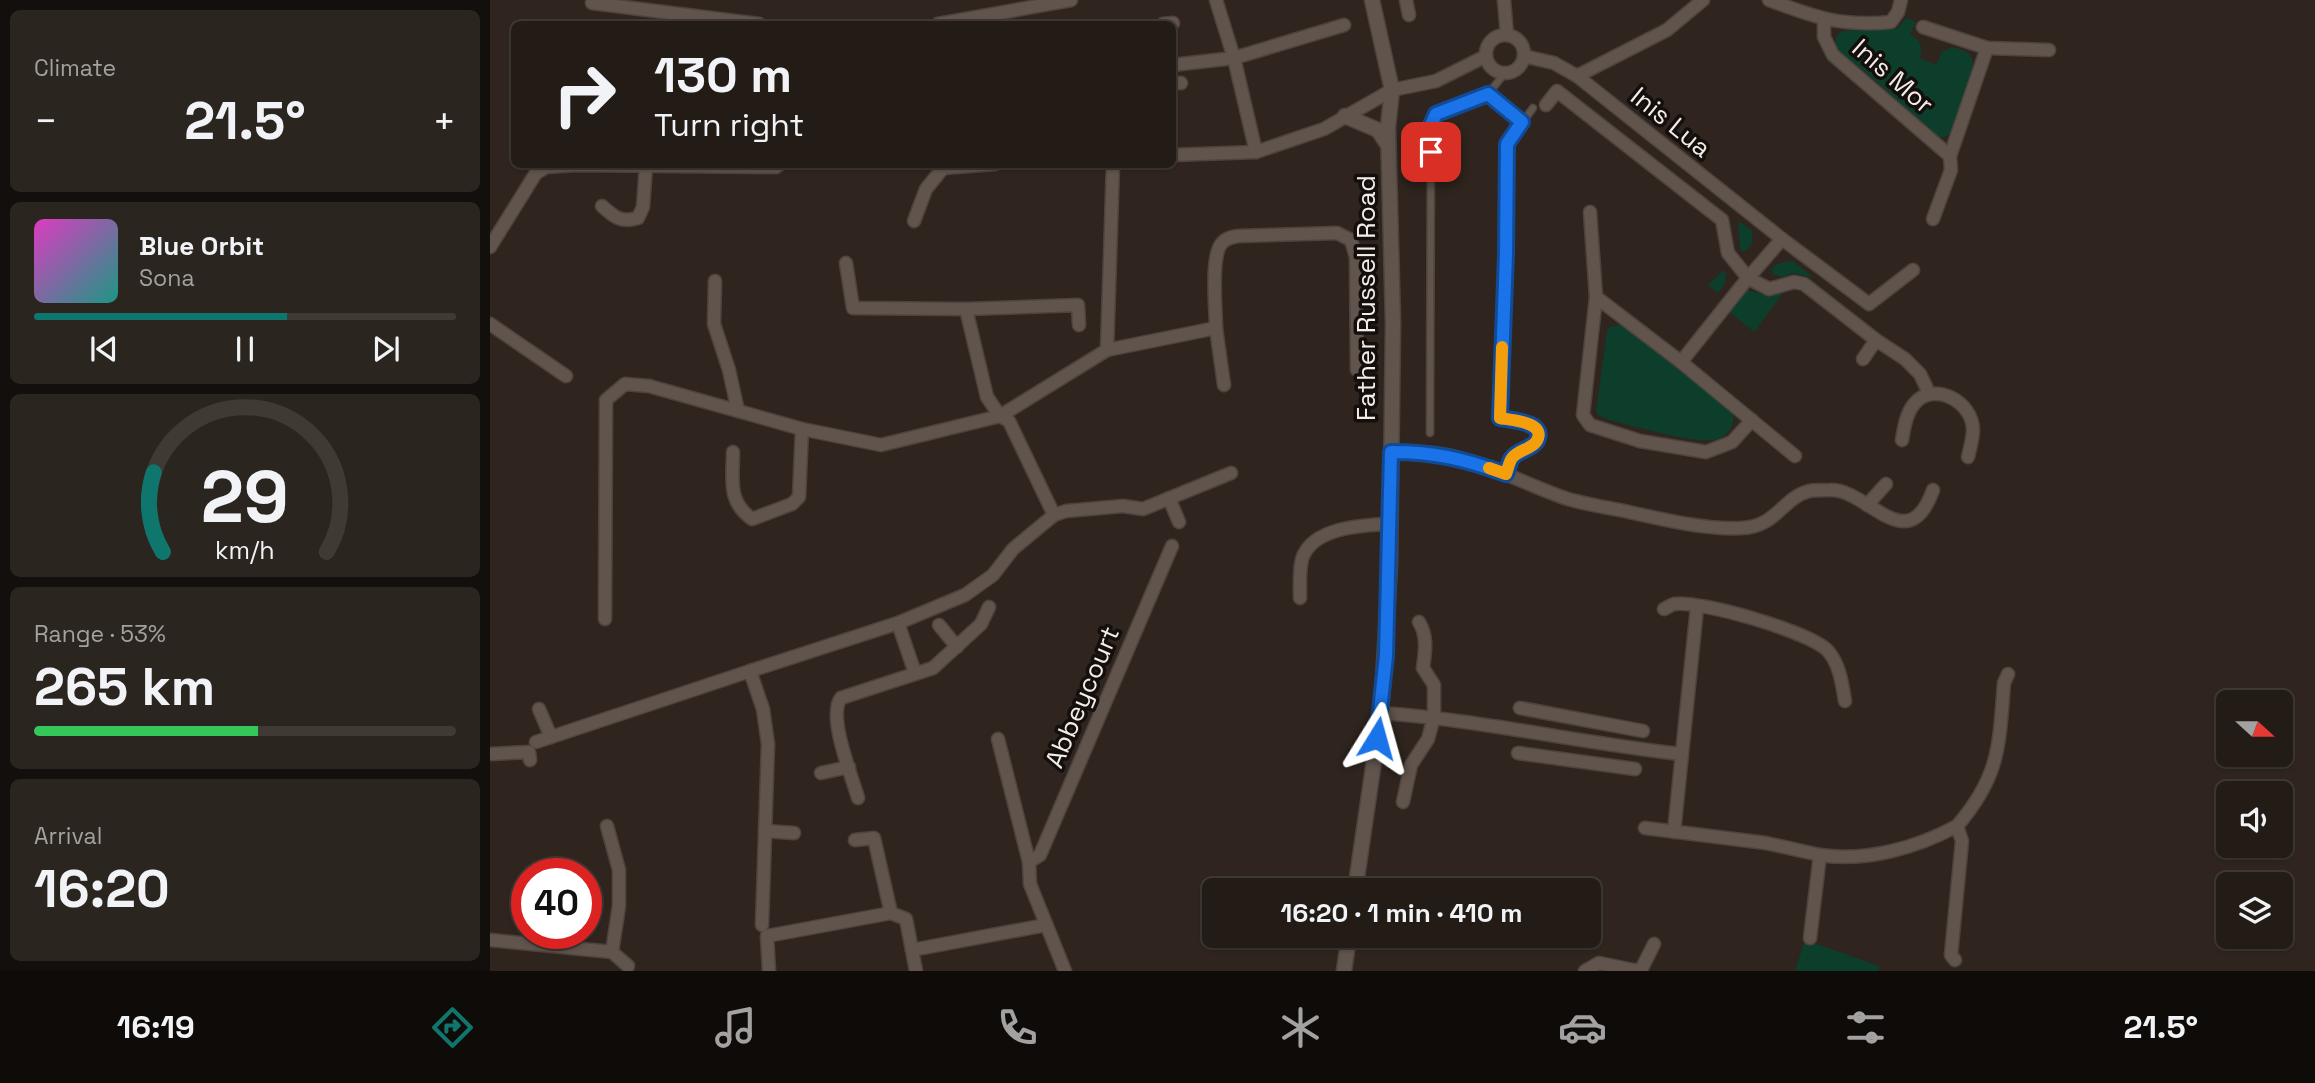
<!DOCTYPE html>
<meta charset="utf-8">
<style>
:root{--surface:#231c16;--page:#2b251f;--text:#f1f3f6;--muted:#a3a1a1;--line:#403a35;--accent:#0f766e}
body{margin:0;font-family:"Space Grotesk",sans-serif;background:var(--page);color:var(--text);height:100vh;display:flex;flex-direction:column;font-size:26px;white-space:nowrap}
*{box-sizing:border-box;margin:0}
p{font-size:23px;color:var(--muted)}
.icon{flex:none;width:38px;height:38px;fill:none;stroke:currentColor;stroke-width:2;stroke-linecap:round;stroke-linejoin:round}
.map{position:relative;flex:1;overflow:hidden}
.side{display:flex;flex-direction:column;gap:10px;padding:10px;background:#130f0c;width:490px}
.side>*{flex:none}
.hud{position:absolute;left:21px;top:21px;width:665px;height:147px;border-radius:10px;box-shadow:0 2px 5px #0004,0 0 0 2px var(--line);background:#231c16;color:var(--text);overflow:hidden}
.needle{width:46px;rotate:111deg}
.controls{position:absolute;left:1726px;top:690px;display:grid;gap:14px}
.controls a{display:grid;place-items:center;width:77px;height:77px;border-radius:10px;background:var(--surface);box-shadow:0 2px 5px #0004,0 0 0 2px var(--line);font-size:35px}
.speed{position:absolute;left:21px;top:858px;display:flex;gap:14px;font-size:35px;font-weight:700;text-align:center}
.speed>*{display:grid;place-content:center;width:91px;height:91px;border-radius:50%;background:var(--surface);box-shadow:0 2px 5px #0004,0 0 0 2px var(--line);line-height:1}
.speed .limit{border:10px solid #d22;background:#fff;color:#111}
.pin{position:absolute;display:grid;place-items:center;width:60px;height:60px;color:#fff;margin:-30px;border-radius:14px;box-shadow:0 4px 10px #0006}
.me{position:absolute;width:77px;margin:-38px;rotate:8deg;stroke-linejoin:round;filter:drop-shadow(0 0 5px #0008)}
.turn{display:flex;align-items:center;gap:24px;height:147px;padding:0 28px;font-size:32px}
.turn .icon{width:91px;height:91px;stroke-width:2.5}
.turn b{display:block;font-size:49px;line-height:60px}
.big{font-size:52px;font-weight:800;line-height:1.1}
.side .widget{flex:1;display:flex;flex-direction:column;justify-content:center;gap:10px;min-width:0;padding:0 24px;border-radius:10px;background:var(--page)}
.side .dial{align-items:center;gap:0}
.dial svg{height:182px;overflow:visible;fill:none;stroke:var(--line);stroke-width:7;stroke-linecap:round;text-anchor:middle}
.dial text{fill:var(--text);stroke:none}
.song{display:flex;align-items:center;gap:21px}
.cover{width:84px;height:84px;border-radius:10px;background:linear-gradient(135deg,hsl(310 70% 55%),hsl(170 70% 35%))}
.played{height:7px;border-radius:4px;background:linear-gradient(90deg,var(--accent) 60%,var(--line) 60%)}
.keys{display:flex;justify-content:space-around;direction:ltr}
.heat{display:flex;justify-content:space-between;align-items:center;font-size:38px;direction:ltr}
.charge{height:10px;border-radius:5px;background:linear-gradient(90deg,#34c759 53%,var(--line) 0)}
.trip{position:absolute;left:712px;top:878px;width:399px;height:70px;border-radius:10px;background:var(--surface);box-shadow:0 2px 5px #0004,0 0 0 2px var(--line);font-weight:800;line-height:70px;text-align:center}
.menu{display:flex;height:112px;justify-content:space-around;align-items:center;background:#0e0b09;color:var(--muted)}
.menu .icon{width:49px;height:49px}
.menu .selected{color:var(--accent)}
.menu b{font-size:32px;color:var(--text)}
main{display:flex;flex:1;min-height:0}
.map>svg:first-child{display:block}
.green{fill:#0d3d2b}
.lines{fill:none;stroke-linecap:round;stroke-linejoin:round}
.service-casing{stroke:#4c433d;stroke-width:9}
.minor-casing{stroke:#4c433d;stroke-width:15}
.tertiary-casing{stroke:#4c433d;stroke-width:17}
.service{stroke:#60544c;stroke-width:6}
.minor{stroke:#60544c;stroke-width:12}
.tertiary{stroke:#60544c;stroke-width:14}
.route-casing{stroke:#114b97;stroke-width:18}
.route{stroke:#1a73e8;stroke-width:12}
.slow{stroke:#f59e0b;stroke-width:12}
.labels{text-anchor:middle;stroke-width:7;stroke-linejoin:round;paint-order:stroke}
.street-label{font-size:26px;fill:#f3ece7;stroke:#140f0c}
</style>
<main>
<section class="side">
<div class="widget"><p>Climate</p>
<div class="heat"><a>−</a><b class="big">21.5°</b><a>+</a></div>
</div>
<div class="widget">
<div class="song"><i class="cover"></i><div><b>Blue Orbit</b><p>Sona</p></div></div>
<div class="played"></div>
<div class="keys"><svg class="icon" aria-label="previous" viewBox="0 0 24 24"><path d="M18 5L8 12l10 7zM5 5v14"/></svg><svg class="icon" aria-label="pause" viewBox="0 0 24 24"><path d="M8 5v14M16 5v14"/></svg><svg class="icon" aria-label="next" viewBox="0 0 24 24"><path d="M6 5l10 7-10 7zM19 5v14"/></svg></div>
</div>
<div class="widget dial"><svg viewBox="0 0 100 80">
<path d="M14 69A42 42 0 1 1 86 69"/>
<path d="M14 69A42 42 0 0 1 10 34" stroke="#0f766e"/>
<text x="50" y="56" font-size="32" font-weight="700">29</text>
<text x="50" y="72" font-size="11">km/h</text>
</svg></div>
<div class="widget"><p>Range · 53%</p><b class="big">265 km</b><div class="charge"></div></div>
<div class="widget"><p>Arrival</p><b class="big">16:20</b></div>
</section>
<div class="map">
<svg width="1825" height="971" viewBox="0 0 1825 971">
<rect width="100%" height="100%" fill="#2f251e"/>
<g class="green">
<path d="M1416 18 1426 22 1420 34C1431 41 1433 46 1430 58L1446 65 1452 52 1462 47C1469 49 1479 51 1482 58 1488 72 1468 115 1463 130L1457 136 1447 138 1439 132 1393 87 1349 51 1346 46V37L1352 31 1408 28Z"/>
<path d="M1248 221 1262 230C1263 241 1263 247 1253 252L1250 247Z"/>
<polygon points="1297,261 1304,262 1324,278 1302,273 1293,277 1284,275 1281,271 1285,265"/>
<polygon points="1234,270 1236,273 1235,283 1228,293 1218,285"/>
<polygon points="1257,290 1275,295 1295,290 1264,332 1238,311 1252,293"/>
<path d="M1134 324 1244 412C1244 424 1241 434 1228 439 1209 446 1141 425 1119 420L1108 415 1106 411 1117 331 1120 327Z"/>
<polygon points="1315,940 1389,966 1389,971 1305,971"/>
</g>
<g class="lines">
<defs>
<g id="service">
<polyline points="998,94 1032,122"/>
<polyline points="940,433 941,125 945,114 998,94 1015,73"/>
<polyline points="1016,474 1022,458 1045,444 1048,438 1047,430 1042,425 1010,418 1016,254 1017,143 1043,108"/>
</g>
<g id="minor">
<polyline points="726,0 744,58 766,152"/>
<polyline points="916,0 919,15"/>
<polyline points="1014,0 1017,35"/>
<path d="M1279 0C1324 17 1351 27 1401 22L1408 12 1411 0"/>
<polyline points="102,3 269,24"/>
<polyline points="1334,20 1334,37 1343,55 1460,156"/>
<polyline points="448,24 581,0"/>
<polyline points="673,24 683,23"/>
<polyline points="1433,27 1497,48 1559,50"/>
<circle cx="1015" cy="54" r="19"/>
<polyline points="1034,56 1064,63 1087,76 1292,239 1379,304 1423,270"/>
<polyline points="682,65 744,58 854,25"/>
<polyline points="1087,76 1177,30 1213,0"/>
<polyline points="682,83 691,83"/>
<polyline points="1056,105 1067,91 1232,220 1238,253 1258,278 1279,289 1304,282 1314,284 1386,340 1415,359 1430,374 1439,393"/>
<polyline points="682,155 766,152 834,129 902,90 946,81 996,56"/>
<path d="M623 164 617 350 726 328C726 310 720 255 732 243 736 238 742 237 748 236L847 233 861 240 866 257 867 370"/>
<polyline points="453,168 505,164"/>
<path d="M112 206C124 217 131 223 148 218L153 207 156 166"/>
<polyline points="1100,212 1106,297"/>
<polyline points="1443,219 1461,170 1460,156 1497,48"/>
<polyline points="424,221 436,189 453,168 453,164"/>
<polyline points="0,247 46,173 56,167 86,165 286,167 290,164"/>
<polyline points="356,263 363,308 476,309 588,305 589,325"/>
<polyline points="225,281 224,324 239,370 248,411"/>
<polyline points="0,324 76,376"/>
<polyline points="726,328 734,385"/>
<polyline points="1373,359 1386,340"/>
<polyline points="1191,362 1258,278 1292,239"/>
<polyline points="1262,420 1242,442 1216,452 1150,441 1100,425 1093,415 1106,297 1191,362 1305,456"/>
<path d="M1412 440C1414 428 1416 414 1424 404 1444 380 1483 402 1483 430 1483 438 1480 449 1478 457"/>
<path d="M243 452C243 480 237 501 262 519L302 504 309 497 312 429 391 445 510 416 497 397 476 309"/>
<path d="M901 452C927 451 954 452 979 461 1013 471 1045 488 1078 499 1095 504 1113 507 1130 510 1166 518 1214 530 1251 528 1287 527 1292 498 1319 491 1325 490 1334 490 1340 490 1377 488 1418 561 1443 490"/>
<polyline points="679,498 689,522"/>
<polyline points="1377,505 1396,484"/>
<polyline points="564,515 576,511 633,506 653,509 741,473"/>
<path d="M810 598C810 585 809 572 812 559 822 527 873 525 900 524"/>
<path d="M1174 609C1178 607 1181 605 1184 604 1210 600 1321 632 1338 651 1350 665 1352 684 1355 701"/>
<polyline points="115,619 116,400 135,384 159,386 312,429"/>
<polyline points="449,625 467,647"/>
<polyline points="260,671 408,623"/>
<polyline points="425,673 408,623 475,595 503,575 523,549 564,515 519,421 510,416 617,350"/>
<polyline points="1030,708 1153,731"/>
<polyline points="49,709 61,737"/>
<path d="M891 713C992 720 1090 743 1191 754"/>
<polyline points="508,739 539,862 540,884 575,971"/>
<polyline points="46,742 260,671 273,709 278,744 272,925"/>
<polyline points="1028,753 1145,769"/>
<polyline points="0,754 39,752 40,760"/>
<polyline points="331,773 359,767"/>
<path d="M368 798C362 776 337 716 351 698L443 668 491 624 499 607"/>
<path d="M913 802 921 765 938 739 944 717V685L933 668C935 652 938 637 929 622"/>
<polyline points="117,826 129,870 129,906 122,952"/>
<polyline points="1155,828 1276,843 1330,855"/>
<polyline points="275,831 304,833"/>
<polyline points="1184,832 1207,607"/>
<polyline points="365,840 384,838 401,913 416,919 426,971"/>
<polyline points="539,862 550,855 682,546"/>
<path d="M1320 938 1330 855C1376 862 1426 848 1467 826"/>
<polyline points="0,940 122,952 138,966"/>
<polyline points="422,950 556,925"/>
<path d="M1465 960 1461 955 1472 841 1467 826C1510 776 1509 746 1514 683L1518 674"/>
<polyline points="279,971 277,936 401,913"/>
<polyline points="1095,971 1109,963 1143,970 1151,970 1164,944"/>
</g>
<g id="tertiary">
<polyline points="855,116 888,130 898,145"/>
<polyline points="865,891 891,713 900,565 903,323 898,127 902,90 882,0"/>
<polyline points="854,971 859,936"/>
</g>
</defs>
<use href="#service" class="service-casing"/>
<use href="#minor" class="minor-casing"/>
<use href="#tertiary" class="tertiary-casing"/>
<use href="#service" class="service"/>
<use href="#minor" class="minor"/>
<use href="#tertiary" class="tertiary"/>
</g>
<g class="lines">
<defs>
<path id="route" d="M887 738 896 656 901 452C945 452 974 459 1016 474 1018 469 1019 462 1022 458 1028 450 1041 449 1046 442 1059 422 1020 420 1010 418L1016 254 1017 144 1032 122 998 94 946 114 941 125V152"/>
</defs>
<use href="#route" class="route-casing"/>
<use href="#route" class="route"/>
<path class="slow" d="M999 468 1016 474C1018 469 1019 462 1022 458 1028 450 1041 449 1046 442 1059 422 1020 420 1010 418L1012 347"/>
</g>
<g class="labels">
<g class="street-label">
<text transform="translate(1403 76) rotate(41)" y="9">Inis Mor</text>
<text transform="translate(1181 122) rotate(39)" y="9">Inis Lua</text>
<text transform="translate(876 298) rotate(-90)" y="9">Father Russell Road</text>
<text transform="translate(592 697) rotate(-67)" y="9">Abbeycourt</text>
</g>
</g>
</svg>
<div class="controls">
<a><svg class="needle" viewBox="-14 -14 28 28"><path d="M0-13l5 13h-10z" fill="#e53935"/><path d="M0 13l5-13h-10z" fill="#a3a1a1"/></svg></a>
<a><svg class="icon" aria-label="sound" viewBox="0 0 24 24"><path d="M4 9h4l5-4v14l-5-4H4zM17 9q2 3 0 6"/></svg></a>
<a><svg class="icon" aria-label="layers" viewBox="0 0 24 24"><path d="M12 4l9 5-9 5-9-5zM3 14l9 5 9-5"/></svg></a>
</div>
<div class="speed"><div class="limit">40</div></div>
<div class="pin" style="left:941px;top:152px;background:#d93025"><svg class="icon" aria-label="arrive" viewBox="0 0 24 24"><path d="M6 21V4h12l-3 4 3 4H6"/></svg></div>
<svg class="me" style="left:887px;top:738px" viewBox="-20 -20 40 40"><path d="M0-17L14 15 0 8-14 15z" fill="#1a73e8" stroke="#fff" stroke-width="4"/></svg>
<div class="trip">16:20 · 1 min · 410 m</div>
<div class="hud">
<div class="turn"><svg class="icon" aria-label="right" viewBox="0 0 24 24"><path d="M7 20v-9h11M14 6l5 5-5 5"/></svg><div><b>130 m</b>Turn right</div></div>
</div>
</div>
</main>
<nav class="menu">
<b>16:19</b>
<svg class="icon selected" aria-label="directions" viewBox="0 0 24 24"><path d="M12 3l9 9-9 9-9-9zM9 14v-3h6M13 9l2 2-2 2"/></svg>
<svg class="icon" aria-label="music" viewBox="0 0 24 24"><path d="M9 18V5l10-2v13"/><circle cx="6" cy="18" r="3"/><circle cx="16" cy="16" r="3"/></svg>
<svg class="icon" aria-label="phone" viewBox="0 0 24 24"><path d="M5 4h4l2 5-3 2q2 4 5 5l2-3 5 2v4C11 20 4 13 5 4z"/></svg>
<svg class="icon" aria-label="climate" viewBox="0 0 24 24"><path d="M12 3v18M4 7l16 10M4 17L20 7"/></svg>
<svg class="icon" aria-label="car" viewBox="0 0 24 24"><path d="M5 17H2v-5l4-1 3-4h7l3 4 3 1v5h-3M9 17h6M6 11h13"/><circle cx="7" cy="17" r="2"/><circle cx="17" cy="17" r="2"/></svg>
<svg class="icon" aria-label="filters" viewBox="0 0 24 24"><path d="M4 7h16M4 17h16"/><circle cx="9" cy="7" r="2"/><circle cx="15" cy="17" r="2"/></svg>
<b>21.5°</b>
</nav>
